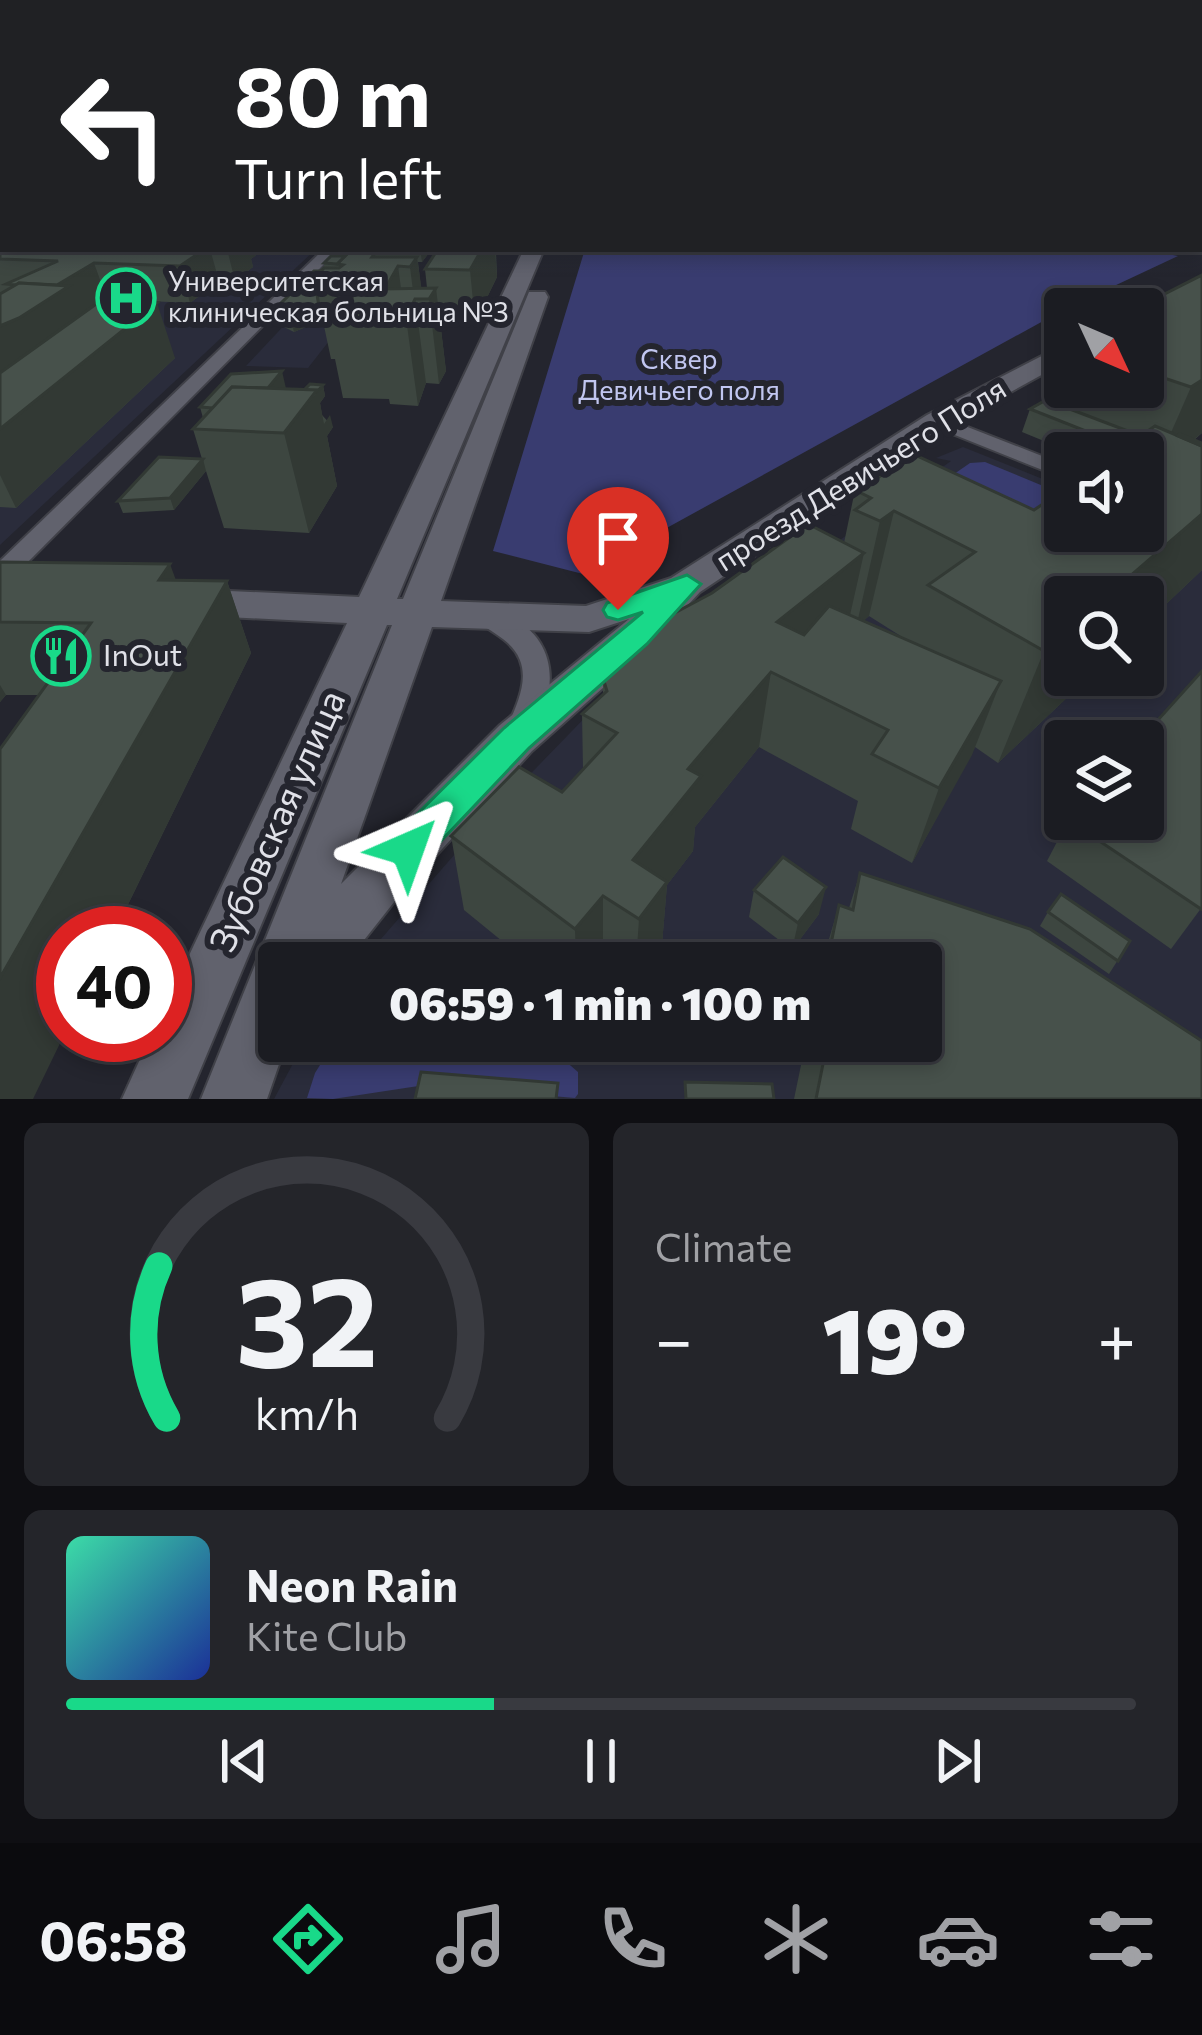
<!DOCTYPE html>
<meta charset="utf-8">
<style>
:root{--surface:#1b1c22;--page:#24252a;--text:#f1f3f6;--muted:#a0a1a5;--line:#393a40;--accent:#19d989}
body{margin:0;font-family:Commissioner,sans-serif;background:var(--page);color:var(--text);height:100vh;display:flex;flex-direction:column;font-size:45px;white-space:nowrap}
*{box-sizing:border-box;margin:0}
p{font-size:39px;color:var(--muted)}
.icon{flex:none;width:66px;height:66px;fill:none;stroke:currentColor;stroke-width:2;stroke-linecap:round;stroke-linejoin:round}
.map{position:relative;height:1099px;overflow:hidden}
.panel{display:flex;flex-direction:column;gap:24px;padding:24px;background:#0f0f13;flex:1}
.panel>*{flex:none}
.hud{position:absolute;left:0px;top:0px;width:1203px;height:252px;box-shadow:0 6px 18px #0003,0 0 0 3px var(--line);background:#202124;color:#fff;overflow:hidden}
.needle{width:78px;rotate:134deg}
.buttons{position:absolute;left:1044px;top:288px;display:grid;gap:24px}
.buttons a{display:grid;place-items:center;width:120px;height:120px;border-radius:12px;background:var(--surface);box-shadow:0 6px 18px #0003,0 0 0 3px var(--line);font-size:60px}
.speed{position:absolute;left:36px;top:906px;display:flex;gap:24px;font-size:60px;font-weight:700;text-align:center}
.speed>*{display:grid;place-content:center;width:156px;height:156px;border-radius:50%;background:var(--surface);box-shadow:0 6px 18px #0003,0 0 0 3px var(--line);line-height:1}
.speed .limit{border:18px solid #d22;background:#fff;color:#111}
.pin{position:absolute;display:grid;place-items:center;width:102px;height:102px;color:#fff;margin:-123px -51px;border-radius:50% 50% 50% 0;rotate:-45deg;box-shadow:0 0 12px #0007}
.pin .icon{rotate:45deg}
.me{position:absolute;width:132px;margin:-66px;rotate:43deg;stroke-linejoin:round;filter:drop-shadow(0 0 9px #0008)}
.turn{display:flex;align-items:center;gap:42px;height:252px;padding:0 36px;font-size:54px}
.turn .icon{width:156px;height:156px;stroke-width:2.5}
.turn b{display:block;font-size:84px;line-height:102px}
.big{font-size:90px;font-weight:800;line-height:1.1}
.panel .tile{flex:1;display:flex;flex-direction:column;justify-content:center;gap:18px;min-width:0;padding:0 42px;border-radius:18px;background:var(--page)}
.panel .dial{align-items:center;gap:0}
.dial svg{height:312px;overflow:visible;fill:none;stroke:var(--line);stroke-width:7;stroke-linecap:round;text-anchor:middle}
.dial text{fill:var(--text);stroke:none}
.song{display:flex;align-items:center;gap:36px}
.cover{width:144px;height:144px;border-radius:18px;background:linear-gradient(135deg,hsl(160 70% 55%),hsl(230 70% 35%))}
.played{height:12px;border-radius:6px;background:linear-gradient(90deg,var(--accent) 40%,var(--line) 40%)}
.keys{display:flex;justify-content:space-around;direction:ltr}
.heat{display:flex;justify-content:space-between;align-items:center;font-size:66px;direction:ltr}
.panel .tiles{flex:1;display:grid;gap:24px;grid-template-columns:1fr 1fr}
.tile:last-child{grid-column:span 2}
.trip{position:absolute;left:258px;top:942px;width:684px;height:120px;border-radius:12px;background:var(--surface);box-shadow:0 6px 18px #0003,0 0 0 3px var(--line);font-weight:800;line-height:120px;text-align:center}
.tabs{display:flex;height:192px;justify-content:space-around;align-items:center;background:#0b0b0e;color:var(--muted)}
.tabs .icon{width:84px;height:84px}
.tabs .on{color:var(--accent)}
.tabs b{font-size:54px;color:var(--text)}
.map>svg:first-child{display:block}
.built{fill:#2a2c3b;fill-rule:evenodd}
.green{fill:#393c70}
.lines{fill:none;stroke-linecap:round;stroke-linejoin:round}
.street-casing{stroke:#404148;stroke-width:4}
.secondary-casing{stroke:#404148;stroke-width:4}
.street{fill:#61626d;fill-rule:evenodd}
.secondary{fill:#61626d;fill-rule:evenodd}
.wall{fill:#3d4640;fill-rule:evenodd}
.shaded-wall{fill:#323934}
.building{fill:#47514b;stroke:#323934;stroke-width:3}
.route{fill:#19d989;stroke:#108d59;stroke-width:3}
.labels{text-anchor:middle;stroke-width:12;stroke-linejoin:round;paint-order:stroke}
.far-poi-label{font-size:27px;fill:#e0e1e8;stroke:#24252e;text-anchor:start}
.far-park-label{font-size:27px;fill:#c1c6f0;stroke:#24252e}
.street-label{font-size:30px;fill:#e0e1e8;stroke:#24252e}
.poi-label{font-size:30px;fill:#e0e1e8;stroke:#24252e;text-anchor:start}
.near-street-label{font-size:36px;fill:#e0e1e8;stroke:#24252e}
</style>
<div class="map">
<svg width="1202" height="1099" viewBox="0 0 1202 1099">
<rect width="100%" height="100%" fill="#24252e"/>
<g class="built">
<polygon points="0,139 3,249 316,249 0,545"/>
<polygon points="323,284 423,287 401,320 347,318 308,368 246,366"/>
<path d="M963 447 1065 488V531H1143L1202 547V1099H274L305 1041H921V963H360L475 831 603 699 820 538 840 540 951 461 936 458ZM1065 597H1143V675H1065ZM1065 741H1143V819H1065Z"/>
</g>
<g class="green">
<polygon points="585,249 1142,249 1178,256 1065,309 583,574 493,551"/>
<polygon points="985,462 1065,495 998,552 866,535 970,463"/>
<polygon points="335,1041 542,1041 578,1072 578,1094 575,1098 425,1085 333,1099 307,1098 315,1073"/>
</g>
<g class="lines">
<defs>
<g id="street">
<rect x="0" y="134" width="3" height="6"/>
<polygon points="324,249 339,249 9,581 0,583 0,561"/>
<polygon points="937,415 1065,465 1065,479 930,425 930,417"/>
<path d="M486 607C553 626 564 677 534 733L523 737 512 733 508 725C522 694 535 663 503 639 493 631 481 626 473 616L477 610Z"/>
</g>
<g id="secondary">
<rect x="1200" y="202" width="2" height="11"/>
<path d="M524 249H544L397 599H403L529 292H545L548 297 441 601 586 606 671 578 927 415 1065 344V362L947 427 700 592 650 646 532 751 398 897 346 963H279V1041H287L267 1099H201L392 625H387L188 1099H122L151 1035H165V1006L347 623 187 615 173 611 168 602 173 593 187 589 359 597ZM629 619 500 725 341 884 432 627 589 632Z"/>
</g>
</defs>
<use href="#street" class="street-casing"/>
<use href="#secondary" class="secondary-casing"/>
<use href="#street" class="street"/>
<use href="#secondary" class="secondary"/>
</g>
<g class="wall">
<polygon points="1200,121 1202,121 1202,200 1200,199"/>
<polygon points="3,180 3,249 264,249 251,259 253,267 235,281 219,281 190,303 107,299 103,302 175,358 16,508 0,507 0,181"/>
<polygon points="347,249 432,249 422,262 418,262 421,288 427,288 425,269 438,249 499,249 496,252 497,277 475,322 440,321 446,371 439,384 426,383 418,406 390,404 389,399 343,398 335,359 331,359 324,326 308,326 294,332 282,326 278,306 321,271 324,268 324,263 345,256 348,253"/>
<path d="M1202 275V433L1194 440 1202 443V570L1143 626V597L1065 675H1091L998 763 975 747 912 863 851 829 858 801 759 747 695 827 693 851 667 885 661 956 656 963H529L464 910 451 836 562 792 583 769 582 714 603 695V678L844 543 855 490 1034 510 1143 453H1073L1022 432 1030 409 1046 400 1065 345V387H1143V309ZM869 616 907 640 863 621Z"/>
<polygon points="323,385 325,396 320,403 322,415 333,427 327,436 337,486 309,533 224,528 206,471 174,510 123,513 118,501 202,459 193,429 203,418 200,407 286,389 304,390"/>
<polygon points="0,562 176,580 227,581 251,653 114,933 63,933 39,695 6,695 0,702"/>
<polygon points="1069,819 1202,907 1171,949 1047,861"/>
<polygon points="860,873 1202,1099 794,1099 806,1041 921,1041 921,963 822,963 839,905 849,908"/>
<polygon points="754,890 819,914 792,950 749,917"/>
<polygon points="1048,912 1130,941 1109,974 1040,926"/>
</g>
<g class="shaded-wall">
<polygon points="3,210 3,249 0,259 0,212"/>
<polygon points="205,249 210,249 219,281 190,303 180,266"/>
<polygon points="227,249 264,249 251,259 253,267 235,281"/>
<polygon points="420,249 432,249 422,262"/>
<polygon points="482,249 495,249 497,277 475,322 470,270"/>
<polygon points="417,257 423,299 415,299 426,383 418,406 406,318 414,299 410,267"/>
<polygon points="94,263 107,299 81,316 0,395 0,326 54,287"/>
<polygon points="398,266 405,318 385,289"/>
<polygon points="436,288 446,371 439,384 429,299"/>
<polygon points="157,303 175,358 16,508 0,475 0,429"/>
<polygon points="304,306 308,326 294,332 289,312"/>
<polygon points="282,371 287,393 262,395"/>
<polygon points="1202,380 1202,433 1164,462 1159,460 1191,387"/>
<polygon points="323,385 325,396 320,403 324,424 330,415 333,427 327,436 337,486 309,533 284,433"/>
<polygon points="203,459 206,471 174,510 170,498"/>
<polygon points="894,511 869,616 856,628 880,521"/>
<polygon points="1202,514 1202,570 1143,626 1143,597 1106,597"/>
<polygon points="864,553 848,624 771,672 759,747 695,827 693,851 667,885 661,956 656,963 636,963 639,919 633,860 777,622"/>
<polygon points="170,564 196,635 227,581 251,653 114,933 63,933 64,1035 33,1099 0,1099 0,978 159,580"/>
<polygon points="1065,633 1065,675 1091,675 998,763 1044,651"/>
<polygon points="1001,681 972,755 912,863 939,788"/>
<polygon points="0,685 6,695 0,702"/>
<polygon points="826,887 819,914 792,950 798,923"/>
<polygon points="603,896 603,963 576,963 575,929"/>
</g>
<g class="building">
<polygon points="3,247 3,249 205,249 180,266 94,263 57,285 19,283 16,285 6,284 58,261 0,259 0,248"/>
<polygon points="438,249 482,249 470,270 425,269"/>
<polygon points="349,252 375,253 372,257 417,257 410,267 398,266 385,289 436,288 429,299 415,299 406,318 376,317 380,312 326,312 337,300 350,301 353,296 348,296 364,278 314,278 324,268 339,268 343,265 337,264"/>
<polygon points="331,256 345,256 337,264 324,263"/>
<polygon points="314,271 321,271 314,278 319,306 304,306 289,312 278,306"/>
<polygon points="1202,275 1202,380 1191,387 1143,371 1143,309 1135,309"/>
<polygon points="19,283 69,286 19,318 0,326 0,294"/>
<polygon points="99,302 157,303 0,429 0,373"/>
<polygon points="282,371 268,388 232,387 213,408 200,407 231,374"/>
<polygon points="310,384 323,385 317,392 304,390"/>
<polygon points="232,387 317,390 284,433 193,429"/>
<polygon points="1046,400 1141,436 1126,447 1030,409"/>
<polygon points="1155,426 1202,446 1202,514 1106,597 1065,597 1065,633 1044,651 928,585 975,552 894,511 880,521 855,510 871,498 855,490 917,456 1034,510 1065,489 1065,531 1143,531 1143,453 1116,453"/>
<polygon points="1180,434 1202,443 1202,446 1178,436"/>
<polygon points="159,457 203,459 170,498 118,501"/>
<polygon points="808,524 864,553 777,622 804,635 829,606 1001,681 939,788 872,754 888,730 771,672 688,769 701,776 633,860 667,882 639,919 603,896 575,929 451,836 519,767 562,792 617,733 582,714 607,691 603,678 669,616 712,593"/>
<polygon points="0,562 170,564 159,580 227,581 0,978 0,749 91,623 0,622"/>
<polygon points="1202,671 1202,907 1201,909 1068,820 1143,819 1143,741 1139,741"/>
<polygon points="783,857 826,887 798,923 754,890"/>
<polygon points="860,873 1030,929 1202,1041 1202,1099 816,1099 823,1064 807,1058 811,1041 921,1041 921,963 827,963 839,905 853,910"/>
<polygon points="1061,894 1130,941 1118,961 1048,912"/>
<polygon points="421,1072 558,1083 556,1099 415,1099"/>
<polygon points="685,1082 772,1084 774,1099 686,1099"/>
</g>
<linearGradient id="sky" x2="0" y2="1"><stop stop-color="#141419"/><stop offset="0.44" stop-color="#3f4657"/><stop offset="1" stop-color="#3f4657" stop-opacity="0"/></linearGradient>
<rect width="1202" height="275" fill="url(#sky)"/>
<polygon class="route" points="687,575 701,584 647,644 529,748 422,861 408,866 394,861 388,849 394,837 504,728 643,612 618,620 607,617 603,610 607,603"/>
<defs>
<symbol id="hospital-ring" viewBox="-11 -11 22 22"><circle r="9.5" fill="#24252e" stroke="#19d989" stroke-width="1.5"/><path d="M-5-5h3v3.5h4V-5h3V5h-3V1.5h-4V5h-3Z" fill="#19d989"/></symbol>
<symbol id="restaurant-ring" viewBox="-11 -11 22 22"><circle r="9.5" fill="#24252e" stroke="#19d989" stroke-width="1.5"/><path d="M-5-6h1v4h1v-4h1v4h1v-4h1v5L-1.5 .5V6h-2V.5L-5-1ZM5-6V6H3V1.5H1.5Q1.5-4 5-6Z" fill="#19d989"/></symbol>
</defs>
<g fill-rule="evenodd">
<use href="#hospital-ring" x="93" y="265" width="66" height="66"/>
<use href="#restaurant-ring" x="28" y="623" width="66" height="66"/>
</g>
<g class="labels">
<g class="far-poi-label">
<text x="168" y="291">Университетская<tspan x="168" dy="31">клиническая больница №3</tspan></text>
</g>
<g class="far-park-label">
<text x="679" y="369">Сквер<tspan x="679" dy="31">Девичьего поля</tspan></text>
</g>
<g class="street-label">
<text transform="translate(861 475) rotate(-32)" y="10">проезд Девичьего Поля</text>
</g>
<g class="poi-label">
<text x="103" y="666">InOut</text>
</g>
<g class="near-street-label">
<text transform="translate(277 821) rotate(-66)" y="13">Зубовская улица</text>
</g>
</g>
</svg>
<div class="buttons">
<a><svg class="needle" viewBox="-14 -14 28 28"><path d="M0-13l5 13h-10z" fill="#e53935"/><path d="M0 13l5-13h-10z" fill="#a0a1a5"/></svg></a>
<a><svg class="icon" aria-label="sound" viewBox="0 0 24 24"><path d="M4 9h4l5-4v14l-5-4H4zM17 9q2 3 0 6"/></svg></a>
<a><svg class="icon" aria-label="search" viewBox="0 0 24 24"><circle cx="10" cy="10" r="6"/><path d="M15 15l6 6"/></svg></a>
<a><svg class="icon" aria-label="layers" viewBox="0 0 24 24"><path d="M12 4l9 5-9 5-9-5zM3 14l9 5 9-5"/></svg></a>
</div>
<div class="speed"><div class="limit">40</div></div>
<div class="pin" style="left:618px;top:610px;background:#d93025"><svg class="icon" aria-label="arrive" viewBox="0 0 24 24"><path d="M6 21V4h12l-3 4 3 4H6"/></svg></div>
<svg class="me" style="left:408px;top:849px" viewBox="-20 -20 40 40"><path d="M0-17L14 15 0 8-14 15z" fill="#19d989" stroke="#fff" stroke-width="4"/></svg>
<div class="trip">06:59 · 1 min · 100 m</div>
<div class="hud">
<div class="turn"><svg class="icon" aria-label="left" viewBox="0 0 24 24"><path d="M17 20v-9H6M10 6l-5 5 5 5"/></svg><div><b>80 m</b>Turn left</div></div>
</div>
</div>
<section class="panel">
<div class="tiles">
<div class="tile dial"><svg viewBox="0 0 100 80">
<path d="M14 69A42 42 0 1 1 86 69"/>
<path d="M14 69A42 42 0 0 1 12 30" stroke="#19d989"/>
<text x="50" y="56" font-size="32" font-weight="700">32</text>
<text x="50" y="72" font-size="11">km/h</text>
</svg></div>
<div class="tile"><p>Climate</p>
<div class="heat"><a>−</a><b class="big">19°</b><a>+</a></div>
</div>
<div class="tile">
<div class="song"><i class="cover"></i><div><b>Neon Rain</b><p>Kite Club</p></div></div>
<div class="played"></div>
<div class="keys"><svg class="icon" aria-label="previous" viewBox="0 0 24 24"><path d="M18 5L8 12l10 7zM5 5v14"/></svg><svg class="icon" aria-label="pause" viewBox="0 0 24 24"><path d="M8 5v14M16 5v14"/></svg><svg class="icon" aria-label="next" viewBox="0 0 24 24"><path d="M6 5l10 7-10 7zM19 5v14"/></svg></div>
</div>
</div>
</section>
<nav class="tabs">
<b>06:58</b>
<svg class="icon on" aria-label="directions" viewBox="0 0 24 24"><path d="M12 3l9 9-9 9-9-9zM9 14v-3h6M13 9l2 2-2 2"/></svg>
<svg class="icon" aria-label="music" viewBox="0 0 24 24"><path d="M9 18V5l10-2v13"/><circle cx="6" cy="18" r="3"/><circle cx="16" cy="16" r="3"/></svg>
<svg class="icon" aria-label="phone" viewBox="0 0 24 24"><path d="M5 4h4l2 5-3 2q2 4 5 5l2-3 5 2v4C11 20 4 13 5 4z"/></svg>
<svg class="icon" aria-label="climate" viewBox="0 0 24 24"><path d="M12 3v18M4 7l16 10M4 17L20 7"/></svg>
<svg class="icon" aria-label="car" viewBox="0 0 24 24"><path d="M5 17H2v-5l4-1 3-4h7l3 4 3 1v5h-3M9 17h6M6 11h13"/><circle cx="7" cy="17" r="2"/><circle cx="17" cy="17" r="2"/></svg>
<svg class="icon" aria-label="filters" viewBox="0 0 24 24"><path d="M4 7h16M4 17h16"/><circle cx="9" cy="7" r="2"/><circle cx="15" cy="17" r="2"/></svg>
</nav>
